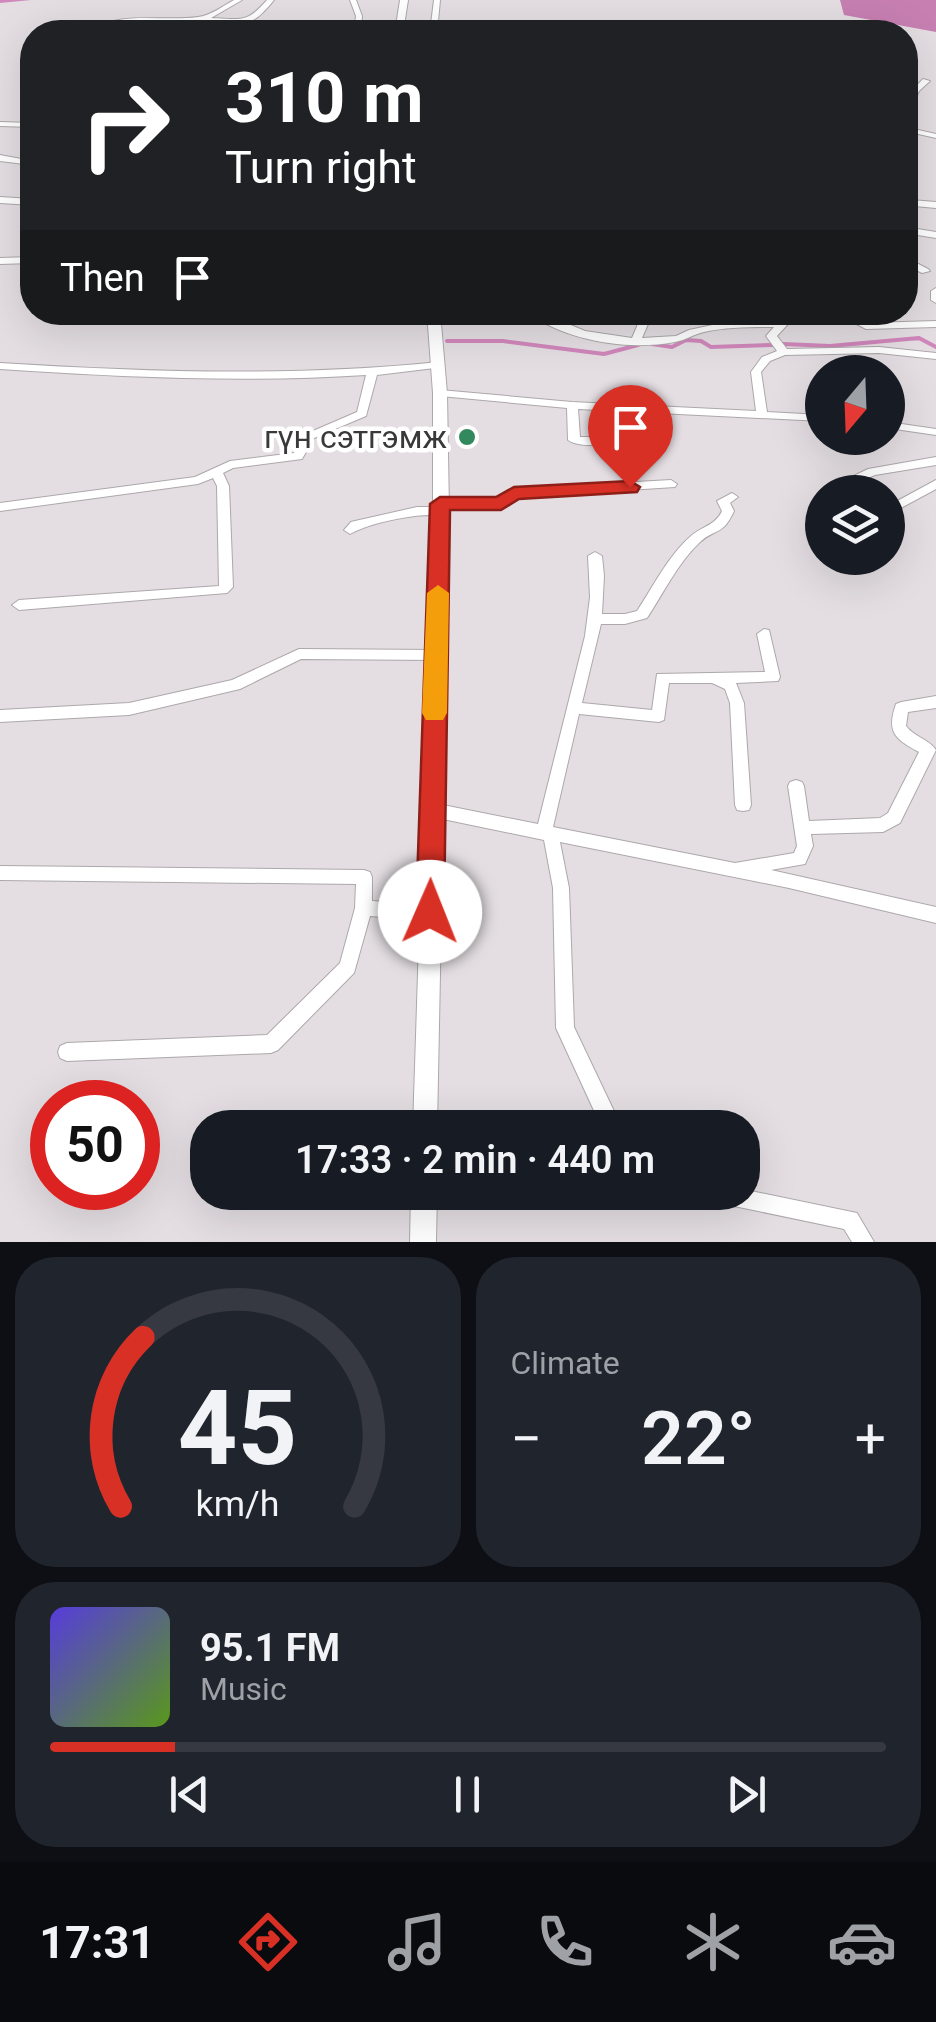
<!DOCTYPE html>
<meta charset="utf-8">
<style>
:root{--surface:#171b24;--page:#20242c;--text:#f1f3f6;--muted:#9ea1a6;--line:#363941;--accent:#d93025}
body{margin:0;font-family:Roboto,sans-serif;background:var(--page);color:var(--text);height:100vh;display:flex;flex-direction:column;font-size:38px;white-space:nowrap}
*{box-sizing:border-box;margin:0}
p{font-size:32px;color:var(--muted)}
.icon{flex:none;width:55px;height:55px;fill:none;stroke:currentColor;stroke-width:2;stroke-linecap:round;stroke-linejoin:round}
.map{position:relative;height:1242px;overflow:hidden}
.side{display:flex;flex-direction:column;gap:15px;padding:15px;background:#0d0f14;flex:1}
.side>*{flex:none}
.banner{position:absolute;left:20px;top:20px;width:898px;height:305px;border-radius:40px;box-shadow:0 10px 40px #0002;background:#202124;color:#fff;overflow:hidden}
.needle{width:65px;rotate:199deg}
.buttons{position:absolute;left:805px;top:355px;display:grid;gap:20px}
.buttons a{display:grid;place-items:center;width:100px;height:100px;border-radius:50%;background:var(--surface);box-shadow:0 10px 40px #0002;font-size:50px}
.speed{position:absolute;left:30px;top:1080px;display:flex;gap:20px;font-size:50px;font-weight:700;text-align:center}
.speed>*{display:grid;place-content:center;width:130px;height:130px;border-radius:50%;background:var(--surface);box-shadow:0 10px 40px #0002;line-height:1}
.speed .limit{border:15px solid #d22;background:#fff;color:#111}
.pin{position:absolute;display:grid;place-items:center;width:85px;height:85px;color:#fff;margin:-102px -42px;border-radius:50% 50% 50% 0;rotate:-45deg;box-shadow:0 0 10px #0007}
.pin .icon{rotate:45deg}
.me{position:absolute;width:110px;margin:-55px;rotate:1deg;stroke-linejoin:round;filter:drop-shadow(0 0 8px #0008)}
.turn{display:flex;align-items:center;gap:35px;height:210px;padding:0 40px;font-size:45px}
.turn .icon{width:130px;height:130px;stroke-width:2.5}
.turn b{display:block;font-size:70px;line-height:85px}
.then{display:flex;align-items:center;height:95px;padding:0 40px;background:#0003;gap:20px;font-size:38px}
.big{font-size:75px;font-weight:600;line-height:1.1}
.side .tile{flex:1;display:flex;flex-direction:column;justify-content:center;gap:15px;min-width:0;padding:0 35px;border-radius:40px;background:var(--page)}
.side .dial{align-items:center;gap:0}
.dial svg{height:260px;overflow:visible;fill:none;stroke:var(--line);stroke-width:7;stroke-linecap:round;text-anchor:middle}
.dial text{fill:var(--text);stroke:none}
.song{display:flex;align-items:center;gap:30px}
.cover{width:120px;height:120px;border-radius:15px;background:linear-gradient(135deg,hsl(250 70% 55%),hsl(90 70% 35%))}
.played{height:10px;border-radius:5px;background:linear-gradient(90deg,var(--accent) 15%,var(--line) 15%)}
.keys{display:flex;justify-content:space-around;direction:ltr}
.heat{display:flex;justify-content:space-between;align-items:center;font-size:55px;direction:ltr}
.side .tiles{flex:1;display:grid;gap:15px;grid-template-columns:1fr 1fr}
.tile:last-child{grid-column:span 2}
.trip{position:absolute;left:190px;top:1110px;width:570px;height:100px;border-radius:40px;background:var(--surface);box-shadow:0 10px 40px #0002;font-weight:600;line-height:100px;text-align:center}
.tabs{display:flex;height:160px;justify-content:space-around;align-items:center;background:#090b0e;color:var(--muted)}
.tabs .icon{width:70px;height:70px}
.tabs .on{color:var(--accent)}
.tabs b{font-size:45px;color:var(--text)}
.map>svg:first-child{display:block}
.forest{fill:#c77fb2}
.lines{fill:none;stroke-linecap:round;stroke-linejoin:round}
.stream-far1{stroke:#d087bb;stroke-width:2.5}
.stream{stroke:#d087bb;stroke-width:4}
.river{fill:#d087bb;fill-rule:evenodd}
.minor-casing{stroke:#ada8ab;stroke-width:2}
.major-casing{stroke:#ada8ab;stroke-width:2}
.minor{fill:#fff;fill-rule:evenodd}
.major{fill:#fff;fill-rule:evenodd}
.route{fill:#d93025;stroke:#8d1f18;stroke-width:2.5}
.slow{fill:#f59e0b}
.poi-dot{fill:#32895d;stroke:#fff;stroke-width:4}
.labels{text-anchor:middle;stroke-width:9;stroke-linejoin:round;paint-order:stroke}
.poi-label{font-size:32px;fill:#3a3839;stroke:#fff;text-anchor:end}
</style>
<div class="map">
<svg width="936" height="1242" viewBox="0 0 936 1242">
<rect width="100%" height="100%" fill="#e4dee2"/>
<polygon class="forest" points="840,0 936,0 936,32 844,15"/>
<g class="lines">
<polyline class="stream-far1" points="912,339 920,339"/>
<g class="stream">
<polyline points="447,341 503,341 604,354 638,345"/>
<polyline points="652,344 672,347 686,340 701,341 711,347 773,345"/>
<polyline points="783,344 830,346 919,338 936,347"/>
</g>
<polygon class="river" points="0,0 31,0 0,3"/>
<defs>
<g id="minor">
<path d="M234 0H242L211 18C241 19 246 24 267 0H274C244 37 245 16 206 22 195 23 187 32 175 32L193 21C168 21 143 20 118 24 107 26 97 33 86 32 120 10 161 22 198 17 210 16 223 6 234 0Z"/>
<polygon points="350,0 356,0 362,16 361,32 354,32 356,16"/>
<polygon points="434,0 440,0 437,32 430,32"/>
<polygon points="750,24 752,27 731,32 720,32"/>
<path d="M923 79 930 81 919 91 909 113 905 115C905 100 912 90 923 79Z"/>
<polygon points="0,122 32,123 32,127 0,126"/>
<polygon points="905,127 936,134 936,138 905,131"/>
<polygon points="0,155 32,161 32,165 0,161"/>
<polygon points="0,197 32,199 32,205 0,203"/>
<polygon points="911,200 936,202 936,208 914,206 908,217 905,218 905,206"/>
<polygon points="905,227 936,232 936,238 905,233"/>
<polygon points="32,257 32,263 0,264 0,258"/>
<polygon points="905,257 928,269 930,271 922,273 905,264"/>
<polygon points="936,288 936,303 931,300 931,291"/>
<path d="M526 312H540L585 331 632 338 638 324V312H648V324L642 338 676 336 689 330 717 324 780 321 788 312H799L777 336 787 349 879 347 936 353V359L879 353 785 355 770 361 761 372 767 412 822 415V421L578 409 580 437H600L606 441C598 447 576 446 568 440L567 408 440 396 434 393 440 390 572 402 756 411 751 372 762 357 777 351 766 336 774 327C751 327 727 327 704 332 694 334 686 340 675 342 627 351 567 341 526 312Z"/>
<polygon points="834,312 848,312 868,323 936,321 936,327 866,329"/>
<path d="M439 362 443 363V367L377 375 366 416 314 438 302 459 233 468 223 473 229 486 233 587 227 593 19 610 12 605 19 600 219 586 217 486 213 478 198 484 0 511V503L195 477 230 461 294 453 306 434 357 412 366 375C244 383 122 377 0 369V363C147 372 292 377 439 362Z"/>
<polygon points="888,422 936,429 936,435 888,428"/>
<polygon points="936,457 936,465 875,475 843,488 837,484 868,469"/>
<path d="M671 480 677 484 675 487 517 497 501 508H445L447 511C437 517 427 514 415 516 393 519 368 524 350 534L344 530 351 522 355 521 417 507H436L434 504 440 500H498L514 489Z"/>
<polygon points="936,480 936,489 888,515 888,506"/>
<path d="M732 493 738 497 730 503 734 511C722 537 716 527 699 543 677 564 663 594 647 618L625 624H601L582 703 652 710 657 674 765 672 757 634 764 629 769 630 780 677 778 681 736 683 744 703 751 805 749 810 743 811 737 810 735 805 730 703 725 689 712 683H669L664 720 659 722 579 714 553 827 735 863 794 853 797 846 788 786 790 782 796 780 802 782 804 786 809 821 880 818 888 813 919 752C895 739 886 732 896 704L901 702 936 696V708L908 712 906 726C914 737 929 739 936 750L900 823 883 832 811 834 813 846 805 864 771 870 936 907V923L789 888 560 842 569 888 574 1027 622 1128H602L556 1028 553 888 544 840 433 817 427 815 425 810 427 805 433 803 538 824 585 636 590 597 588 556 595 552 602 556 604 576 602 614H625L637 611C653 587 668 556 691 536 702 526 715 526 722 511L717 501Z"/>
<polygon points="299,649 436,650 441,651 443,655 441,659 436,660 301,659 240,689 129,715 0,722 0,710 129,703 232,680"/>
<polygon points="0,866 364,870 370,872 372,877 372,901 430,905 436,908 439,913 436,918 430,921 370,916 354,973 278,1050 271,1053 67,1061 60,1058 58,1052 60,1046 67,1043 267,1035 340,963 355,908 356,884 0,880"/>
<polygon points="742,1186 746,1190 857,1213 874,1242 852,1242 844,1229 734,1206 724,1192 742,1192"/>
</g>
<g id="major">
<polygon points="400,0 408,0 403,32 395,32"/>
<polygon points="427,312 440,312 447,393 449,511 437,1128 413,1128 433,511 433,393"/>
<polygon points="411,1192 437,1192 436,1242 410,1242"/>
</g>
</defs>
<use href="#minor" class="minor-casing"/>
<use href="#major" class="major-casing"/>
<use href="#minor" class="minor"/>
<use href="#major" class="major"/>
</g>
<polygon class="route" points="630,481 640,487 637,492 519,499 501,510 450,510 444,912 440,921 430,925 420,921 416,912 430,504 440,497 496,497 514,487"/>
<polygon class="slow" points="438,585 449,593 447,713 443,720 426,720 422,713 427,593"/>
<circle class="poi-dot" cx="467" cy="437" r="10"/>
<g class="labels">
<g class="poi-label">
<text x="447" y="448">гүн сэтгэмж</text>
</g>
</g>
</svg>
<div class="buttons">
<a><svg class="needle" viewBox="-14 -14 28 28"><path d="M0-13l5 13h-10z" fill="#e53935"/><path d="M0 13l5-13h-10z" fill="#9ea1a6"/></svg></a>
<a><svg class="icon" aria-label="layers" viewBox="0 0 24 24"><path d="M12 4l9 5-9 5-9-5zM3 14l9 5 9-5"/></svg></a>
</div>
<div class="speed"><div class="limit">50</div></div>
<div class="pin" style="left:630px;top:487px;background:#d93025"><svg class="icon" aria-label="arrive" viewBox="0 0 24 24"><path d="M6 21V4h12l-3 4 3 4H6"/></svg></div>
<svg class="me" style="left:430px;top:912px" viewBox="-20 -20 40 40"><circle r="19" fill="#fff"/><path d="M0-13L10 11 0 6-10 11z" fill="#d93025"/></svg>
<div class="trip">17:33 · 2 min · 440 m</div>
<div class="banner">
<div class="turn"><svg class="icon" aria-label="right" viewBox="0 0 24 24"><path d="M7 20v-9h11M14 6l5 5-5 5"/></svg><div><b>310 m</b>Turn right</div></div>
<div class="then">Then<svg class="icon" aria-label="arrive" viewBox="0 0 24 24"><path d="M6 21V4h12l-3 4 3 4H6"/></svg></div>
</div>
</div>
<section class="side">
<div class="tiles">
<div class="tile dial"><svg viewBox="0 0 100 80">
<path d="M14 69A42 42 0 1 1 86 69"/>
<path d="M14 69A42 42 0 0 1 21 17" stroke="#d93025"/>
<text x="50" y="56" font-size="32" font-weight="700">45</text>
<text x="50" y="72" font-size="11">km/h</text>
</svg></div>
<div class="tile"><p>Climate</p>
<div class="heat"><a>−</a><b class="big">22°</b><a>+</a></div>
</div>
<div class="tile">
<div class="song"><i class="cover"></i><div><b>95.1 FM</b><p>Music</p></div></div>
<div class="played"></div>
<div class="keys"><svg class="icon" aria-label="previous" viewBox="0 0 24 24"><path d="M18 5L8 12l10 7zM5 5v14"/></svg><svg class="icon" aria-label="pause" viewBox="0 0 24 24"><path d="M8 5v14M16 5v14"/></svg><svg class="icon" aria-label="next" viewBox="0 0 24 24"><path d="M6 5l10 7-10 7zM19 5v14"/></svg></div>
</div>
</div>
</section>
<nav class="tabs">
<b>17:31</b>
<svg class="icon on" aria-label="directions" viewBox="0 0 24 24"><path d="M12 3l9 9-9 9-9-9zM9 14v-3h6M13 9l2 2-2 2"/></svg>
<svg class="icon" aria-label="music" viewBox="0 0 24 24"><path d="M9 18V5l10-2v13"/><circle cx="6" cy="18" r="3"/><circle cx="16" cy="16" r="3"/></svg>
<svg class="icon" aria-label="phone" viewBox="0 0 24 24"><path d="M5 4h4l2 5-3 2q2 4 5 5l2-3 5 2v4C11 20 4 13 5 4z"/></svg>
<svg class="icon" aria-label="climate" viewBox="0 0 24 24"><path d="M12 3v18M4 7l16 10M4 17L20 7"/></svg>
<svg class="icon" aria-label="car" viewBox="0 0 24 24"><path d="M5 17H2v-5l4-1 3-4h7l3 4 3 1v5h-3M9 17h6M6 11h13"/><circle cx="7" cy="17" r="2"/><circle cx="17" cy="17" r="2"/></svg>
</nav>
